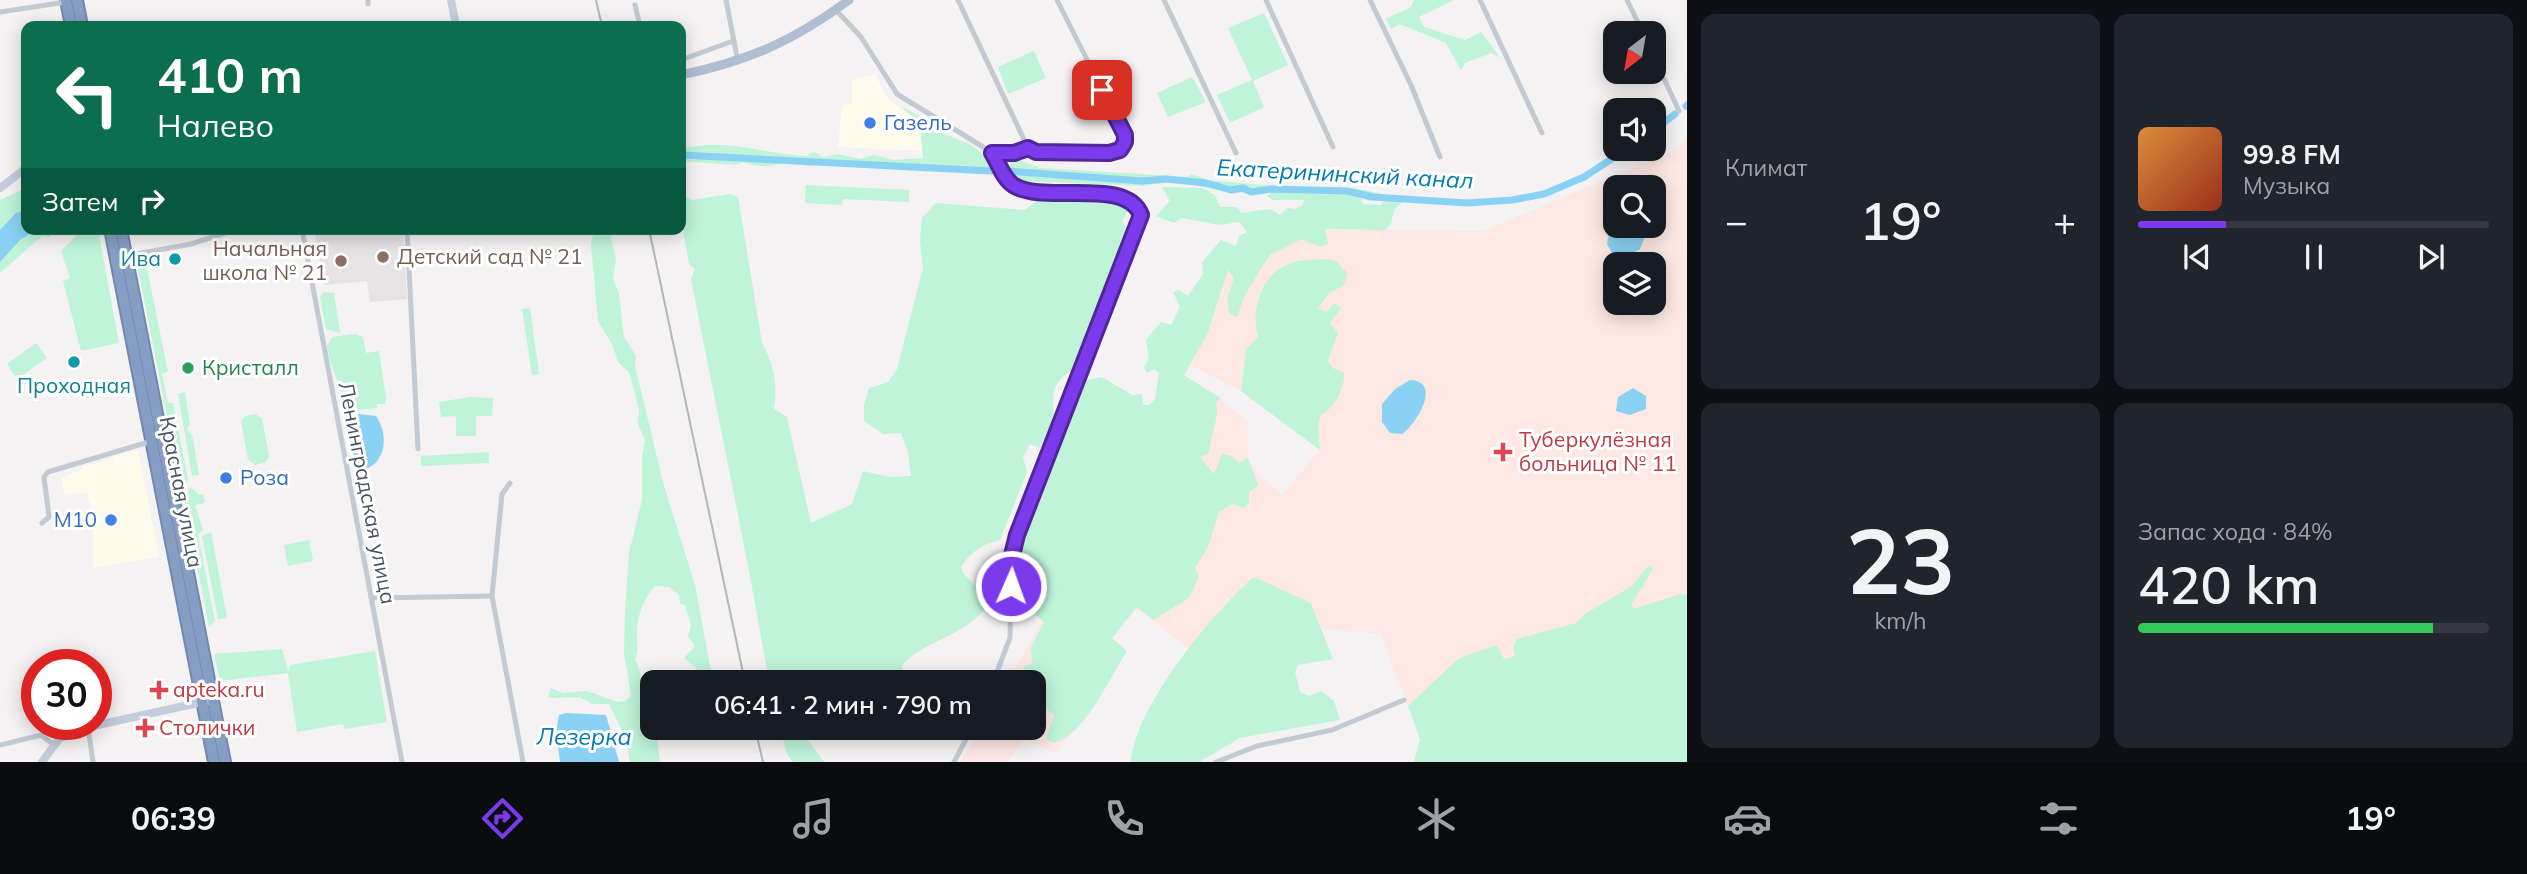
<!DOCTYPE html>
<html lang="ru">
<meta charset="utf-8">
<style>
:root{--surface:#171b24;--page:#20242c;--text:#f1f3f6;--muted:#9ea1a6;--line:#363941;--accent:#7c3aed}
body{margin:0;font-family:Mulish,sans-serif;background:var(--page);color:var(--text);height:100vh;display:flex;flex-direction:column;font-size:26px;white-space:nowrap}
*{box-sizing:border-box;margin:0}
p{font-size:23px;color:var(--muted)}
.icon{flex:none;width:38px;height:38px;fill:none;stroke:currentColor;stroke-width:2;stroke-linecap:round;stroke-linejoin:round}
.map{position:relative;flex:1;overflow:hidden}
.side{display:flex;flex-direction:column;gap:14px;padding:14px;background:#0d0f14;width:840px}
.side>*{flex:none}
.banner{position:absolute;left:21px;top:21px;width:665px;height:214px;border-radius:14px;box-shadow:0 4px 18px #0003;background:#0b6e4f;color:#fff;overflow:hidden}
.needle{width:46px;rotate:211deg}
.controls{position:absolute;left:1603px;top:21px;display:grid;gap:14px}
.controls a{display:grid;place-items:center;width:63px;height:63px;border-radius:14px;background:var(--surface);box-shadow:0 4px 18px #0003;font-size:35px}
.speed{position:absolute;left:21px;top:649px;display:flex;gap:14px;font-size:35px;font-weight:700;text-align:center}
.speed>*{display:grid;place-content:center;width:91px;height:91px;border-radius:50%;background:var(--surface);box-shadow:0 4px 18px #0003;line-height:1}
.speed .limit{border:10px solid #d22;background:#fff;color:#111}
.pin{position:absolute;display:grid;place-items:center;width:60px;height:60px;color:#fff;margin:-30px;border-radius:14px;box-shadow:0 4px 10px #0006}
.me{position:absolute;width:77px;margin:-38px;rotate:2deg;stroke-linejoin:round;filter:drop-shadow(0 0 5px #0008)}
.turn{display:flex;align-items:center;gap:24px;height:147px;padding:0 21px;font-size:32px}
.turn .icon{width:91px;height:91px;stroke-width:2.5}
.turn b{display:block;font-size:49px;line-height:60px}
.then{display:flex;align-items:center;height:66px;padding:0 21px;background:#0003;gap:14px;font-size:26px}
.big{font-size:52px;font-weight:600;line-height:1.1}
.side .tile{flex:1;display:flex;flex-direction:column;justify-content:center;gap:10px;min-width:0;padding:0 24px;border-radius:14px;background:var(--page)}
.side .dial{align-items:center;gap:0}
.dial b{font-size:91px;line-height:1}
.song{display:flex;align-items:center;gap:21px}
.cover{width:84px;height:84px;border-radius:10px;background:linear-gradient(135deg,hsl(30 70% 55%),hsl(10 70% 35%))}
.played{height:7px;border-radius:4px;background:linear-gradient(90deg,var(--accent) 25%,var(--line) 25%)}
.keys{display:flex;justify-content:space-around;direction:ltr}
.heat{display:flex;justify-content:space-between;align-items:center;font-size:38px;direction:ltr}
.charge{height:10px;border-radius:5px;background:linear-gradient(90deg,#34c759 84%,var(--line) 0)}
.side .tiles{flex:1;display:grid;gap:14px;grid-template-columns:repeat(2,1fr)}
.trip{position:absolute;left:640px;top:670px;width:406px;height:70px;border-radius:14px;background:var(--surface);box-shadow:0 4px 18px #0003;font-weight:600;line-height:70px;text-align:center}
.tabs{display:flex;height:112px;justify-content:space-around;align-items:center;background:#090b0e;color:var(--muted)}
.tabs .icon{width:49px;height:49px}
.tabs .active{color:var(--accent)}
.tabs b{font-size:32px;color:var(--text)}
main{display:flex;flex:1;min-height:0}
.map>svg:first-child{display:block}
.commercial{fill:#fefbed}
.education{fill:#e5e3e4}
.medical{fill:#fde8e3;fill-rule:evenodd}
.green{fill:#bff4d9}
.water{fill:#89d2f4}
.lines{fill:none;stroke-linecap:round;stroke-linejoin:round}
.canal{stroke:#89d2f4;stroke-width:7}
.highway-casing{stroke:#7288b0;stroke-width:14}
.street{stroke:#c2cad4;stroke-width:5}
.secondary{stroke:#c4cddc;stroke-width:8}
.primary{stroke:#b0bed2;stroke-width:9}
.highway{stroke:#879ec4;stroke-width:10}
.rail{stroke:#b4b6bd;stroke-width:2}
.route-casing{stroke:#51269a;stroke-width:18}
.route{stroke:#7c3aed;stroke-width:12}
.shop-dot{fill:#3f7fe0;stroke:#fff;stroke-width:2.5}
.education-dot{fill:#8d6e63;stroke:#fff;stroke-width:2.5}
.culture-dot{fill:#0f9aa8;stroke:#fff;stroke-width:2.5}
.leisure-dot{fill:#2e9e5b;stroke:#fff;stroke-width:2.5}
.health-dot{fill:#e0444e;stroke:#fff;stroke-width:2.5}
.labels{text-anchor:middle;stroke-width:6;stroke-linejoin:round;paint-order:stroke}
.shop-label{font-size:21px;fill:#366cbe;stroke:#fff;text-anchor:start}
.education-label{font-size:21px;fill:#785e54;stroke:#fff;text-anchor:end}
.culture-label{font-size:21px;fill:#0d838f;stroke:#fff;text-anchor:end}
.leisure-label{font-size:21px;fill:#27864d;stroke:#fff;text-anchor:start}
.health-label{font-size:21px;fill:#be3a42;stroke:#fff;text-anchor:start}
.street-label{font-size:21px;fill:#485361;stroke:#fff}
.water-label{font-size:23px;font-style:italic;fill:#027ab3;stroke:#fff}
</style>
<main>
<div class="map">
<svg width="1687" height="762" viewBox="0 0 1687 762">
<rect width="100%" height="100%" fill="#f4f2f2"/>
<g class="commercial">
<polygon points="875,74 887,98 920,122 923,151 838,147 842,105 852,104 852,80"/>
<polygon points="138,450 159,557 93,568 93,521 87,492 65,496 61,478 82,469 82,466 113,460 113,456"/>
</g>
<polygon class="education" points="314,229 403,229 407,299 370,302 367,281 324,285"/>
<path class="medical" d="M1687 139V595L1680 594 1414 762 1420 739 1381 634 1323 629 1311 603 1228 598 1190 650 1137 608 1112 638 1127 651 1092 709 1055 753 1025 739 1007 762H961L980 728H1034V682H1007L1115 492 1213 392 1248 422V459L1254 470 1282 495 1320 450 1241 391 1190 365 1207 335 1239 236 1254 229 1484 231 1681 147 1680 143ZM1615 187H1654V226H1615ZM1615 264H1654V303H1615Z"/>
<g class="green">
<polygon points="1414,0 1454,0 1419,17 1424,27 1465,40 1481,32 1500,57 1491,53 1465,63 1461,70 1446,43 1400,24 1391,29 1386,19 1411,7"/>
<polygon points="1264,13 1288,65 1253,81 1264,107 1230,123 1217,95 1252,80 1228,28"/>
<polygon points="1034,51 1046,78 1008,94 998,67"/>
<polygon points="1192,77 1206,102 1168,117 1157,93"/>
<path d="M900 106 935 124 943 133 971 145 986 156 991 173C976 176 963 172 948 172 907 172 865 167 826 164 820 163 815 166 810 166 802 166 807 164 799 163 774 160 772 172 742 162L736 165 681 161V150C721 136 766 155 807 156L814 152 823 157 837 154 861 159 874 155 893 160 923 158 920 122Z"/>
<path d="M1018 160 1041 168 1188 177 1191 174 1208 180 1286 187 1351 188 1379 193 1382 196 1370 201 1361 198 1363 204 1381 205 1386 198 1402 202 1394 210 1391 224 1385 230 1325 229 1328 244 1319 247 1302 239 1270 255 1265 262 1245 295 1237 317 1229 313 1227 298 1234 278 1228 270 1207 335 1184 375 1220 398 1216 403 1217 415 1208 454 1200 457 1214 474 1222 454 1232 456 1239 463 1248 458 1258 485 1249 492V504L1244 508 1233 504 1219 512 1208 547 1195 568 1199 576 1189 598 1153 620 1137 607 1112 638 1127 651C1109 678 1085 735 1054 743L1046 739 1054 715 1043 706H1034V682H1019L1024 667 1032 664 1031 647 1044 622 1032 612V605L1039 592C1020 575 1015 565 1023 541L1086 380 1102 377 1132 395 1142 394 1143 405H1149L1155 399 1159 373 1154 369 1147 373 1144 367 1149 358 1146 340 1161 322 1171 325 1180 307 1173 292 1179 290 1188 296 1203 274 1202 262 1221 240 1236 246 1239 236 1247 232 1239 222 1219 225 1182 218 1174 223 1156 216 1170 201 1162 187 1202 188 1215 195 1220 207H1237L1241 213 1270 209 1280 215 1287 208 1296 209 1303 205 1304 200H1272L1267 196 1271 193 1226 192 1175 181 1143 186 1023 181 1007 171 1011 162Z"/>
<polygon points="806,185 909,190 909,202 843,199 842,205 805,203"/>
<polygon points="26,188 26,229 59,229 49,237 42,236 0,273 0,200"/>
<path d="M730 194 738 197 762 343C774 364 778 386 774 409L787 417 811 523 852 504 863 471 890 477 911 476 908 452 901 433 883 434 864 421V405L869 388 888 382 897 369 923 268 920 241 922 218 936 203 1025 210 1039 199C1063 203 1112 194 1130 208L1122 221 1125 227 1132 226 1075 368C1050 385 1054 388 1053 416 1052 427 1044 438 1039 448L1030 444 1023 457 1027 472 1000 540C981 545 972 551 961 567L963 573 990 601C970 636 929 637 902 665L903 682H769C746 547 717 413 691 279L695 269 689 264 681 219 683 195 692 200Z"/>
<polygon points="83,229 98,229 119,343 81,351 63,281 70,278 61,251"/>
<path d="M594 229H609L616 259 613 279 619 294 624 337 636 356 635 366 664 486 695 585 713 682H699L696 668 684 658 695 646 688 636 691 625 685 605 680 604 679 595 669 587 656 586C643 597 636 620 637 637 637 647 639 650 635 659 645 680 638 687 644 702 648 713 653 716 653 728H656L660 762H630L625 737 609 704H592L580 697 548 698 551 688 563 693 587 691 617 702 625 701 631 695 624 653 625 610 629 553 642 500V457L645 440 638 424 639 409 629 372 618 362 613 346 598 321 591 245Z"/>
<polygon points="145,258 168,372 162,374 168,403 173,403 188,480 182,491 136,259"/>
<path d="M1326 259 1336 261 1348 274 1343 286 1330 292 1318 308 1326 312 1334 303 1341 308 1330 323 1338 333 1328 361 1333 368 1344 373C1345 389 1334 408 1320 416L1318 428 1320 450 1241 391 1246 350 1258 337C1250 308 1262 272 1292 263 1302 259 1315 260 1326 259Z"/>
<polygon points="324,292 334,293 340,333 326,329 320,297"/>
<polygon points="530,308 539,374 532,375 522,309"/>
<path d="M355 334 363 337 366 353 379 351 386 398 385 404H377V408L346 411C342 387 331 370 327 346L332 337Z"/>
<polygon points="36,343 47,358 17,379 7,364"/>
<polygon points="185,392 190,424 187,430 192,434 199,475 192,476 178,394"/>
<polygon points="470,397 493,398 492,416 476,416 476,436 456,436 456,416 441,417 439,402"/>
<polygon points="255,414 262,418 269,456 266,462 255,465 248,460 241,421 245,416"/>
<polygon points="489,452 489,463 421,466 421,456"/>
<polygon points="191,487 199,495 203,494 205,503 195,505 203,530 198,535 215,621 209,627 184,498"/>
<polygon points="211,532 227,618 218,619 202,536"/>
<polygon points="309,540 313,561 288,566 284,545"/>
<polygon points="1648,566 1653,569 1631,605 1634,609 1680,594 1687,595 1687,762 1414,762 1420,739 1408,706 1459,658 1497,645 1504,659 1515,656 1513,648 1517,639 1576,623 1585,614 1632,586"/>
<path d="M1254 577 1311 603 1333 659 1298 665 1295 672 1300 692 1309 696 1321 691 1334 701 1340 720 1240 738 1199 762H1131C1134 709 1212 612 1254 577Z"/>
<polygon points="282,649 288,671 290,665 375,651 387,722 345,729 343,724 297,732 288,673 220,681 214,654"/>
<polygon points="780,728 799,728 824,762 793,762 787,754"/>
</g>
<g class="water">
<polygon points="1615,197 1615,226 1649,226 1640,249 1629,255 1614,256 1607,244"/>
<polygon points="26,210 26,229 37,229 20,240 0,262 0,230 16,213"/>
<path d="M1410 380C1443 382 1416 424 1402 434L1390 433 1382 422V404L1395 389Z"/>
<polygon points="1633,388 1646,396 1646,409 1630,415 1616,411 1618,397"/>
<path d="M359 414 376 416C388 433 387 461 366 469 350 461 346 434 352 418Z"/>
<polygon points="566,713 606,715 619,762 560,762 556,732 559,715"/>
</g>
<g class="lines">
<g class="canal">
<polyline points="1686,106 1687,105"/>
<polyline points="1654,130 1675,114"/>
<polyline points="681,155 992,171"/>
<polyline points="1007,171 1142,181 1166,179 1206,183 1231,190 1243,188 1251,192 1272,189 1347,191 1373,197 1467,203 1512,200 1544,194 1584,177 1627,149"/>
</g>
<defs>
<g id="highway">
<polyline points="66,0 71,26"/>
<polyline points="77,0 82,26"/>
<polyline points="110,229 214,762"/>
<polyline points="121,229 225,762"/>
</g>
</defs>
<use href="#highway" class="highway-casing"/>
<g class="street">
<polyline points="726,0 738,62"/>
<polyline points="958,0 1028,148"/>
<polyline points="1164,0 1236,153"/>
<polyline points="1266,0 1333,147"/>
<polyline points="1370,0 1411,85 1440,157"/>
<polyline points="1480,0 1542,133"/>
<polyline points="1627,0 1643,33"/>
<polyline points="368,4 368,0"/>
<polyline points="635,5 640,26"/>
<polyline points="836,10 861,37 897,94 988,150 1008,180 1016,187 1033,191 1118,196 1133,203 1141,215 1017,535 1011,566 1010,638 993,682"/>
<polyline points="0,12 66,2"/>
<polyline points="1654,57 1679,111"/>
<polyline points="681,60 733,41"/>
<path d="M992 153H1014L1028 148 1036 152 1109 153C1120 151 1127 146 1125 135L1057 0"/>
<polyline points="302,229 402,762"/>
<polyline points="407,229 418,449"/>
<polyline points="125,256 191,244 237,229"/>
<polyline points="510,483 502,494 492,596 523,762"/>
<polyline points="42,523 49,517 44,477 48,472 152,441"/>
<polyline points="371,598 492,596"/>
<polyline points="88,727 93,762"/>
<polyline points="0,745 41,735 54,745"/>
<polyline points="954,762 972,728"/>
<polyline points="1216,762 1257,746 1332,730 1404,700"/>
</g>
<g class="secondary">
<polyline points="451,0 456,26"/>
<polyline points="0,188 26,168"/>
<polyline points="42,762 59,739 75,730 207,701"/>
</g>
<path class="primary" d="M681 75C748 61 794 41 849 0"/>
<use href="#highway" class="highway"/>
<g class="rail">
<polyline points="596,0 602,26"/>
<polyline points="649,229 745,682"/>
<polyline points="755,728 763,762"/>
</g>
</g>
<g class="lines">
<defs>
<path id="route" d="M1011 586V559L1017 535 1141 215C1126 176 1044 205 1013 185 1003 178 999 164 992 153H1014L1028 148 1036 152 1109 153 1120 150 1125 142V135L1102 90"/>
</defs>
<use href="#route" class="route-casing"/>
<use href="#route" class="route"/>
</g>
<g class="shop-dot">
<circle cx="870" cy="123" r="7"/>
<circle cx="226" cy="478" r="7"/>
<circle cx="111" cy="520" r="7"/>
</g>
<g class="education-dot">
<circle cx="383" cy="257" r="7"/>
<circle cx="341" cy="261" r="7"/>
</g>
<g class="culture-dot">
<circle cx="175" cy="259" r="7"/>
<circle cx="74" cy="362" r="7"/>
</g>
<circle class="leisure-dot" cx="188" cy="368" r="7"/>
<g class="health-dot">
<path d="M1499.5 441.5h7v7h7v7h-7v7h-7v-7h-7v-7h7z"/>
<path d="M155.5 679.5h7v7h7v7h-7v7h-7v-7h-7v-7h7z"/>
<path d="M141.5 717.5h7v7h7v7h-7v7h-7v-7h-7v-7h7z"/>
</g>
<g class="labels">
<g class="shop-label">
<text x="884" y="130">Газель</text>
<text x="240" y="485">Роза</text>
<text x="97" y="527" text-anchor="end">М10</text>
</g>
<g class="education-label">
<text x="327" y="256">Начальная<tspan x="327" dy="24">школа № 21</tspan></text>
<text x="397" y="264" text-anchor="start">Детский сад № 21</text>
</g>
<g class="culture-label">
<text x="161" y="266">Ива</text>
<text x="74" y="393" text-anchor="middle">Проходная</text>
</g>
<g class="leisure-label">
<text x="202" y="375">Кристалл</text>
</g>
<g class="health-label">
<text x="1519" y="447">Туберкулёзная<tspan x="1519" dy="24">больница № 11</tspan></text>
<text x="173" y="697">apteka.ru</text>
<text x="159" y="735">Столички</text>
</g>
<g class="street-label">
<text transform="translate(181 492) rotate(79)" y="7">Красная улица</text>
<text transform="translate(367 493) rotate(79)" y="7">Ленинградская улица</text>
</g>
<g class="water-label">
<text transform="translate(1345 174) rotate(3)" y="8">Екатерининский канал</text>
<text x="584" y="745">Лезерка</text>
</g>
</g>
</svg>
<div class="controls">
<a><svg class="needle" viewBox="-14 -14 28 28"><path d="M0-13l5 13h-10z" fill="#e53935"/><path d="M0 13l5-13h-10z" fill="#9ea1a6"/></svg></a>
<a><svg class="icon" aria-label="sound" viewBox="0 0 24 24"><path d="M4 9h4l5-4v14l-5-4H4zM17 9q2 3 0 6"/></svg></a>
<a><svg class="icon" aria-label="search" viewBox="0 0 24 24"><circle cx="10" cy="10" r="6"/><path d="M15 15l6 6"/></svg></a>
<a><svg class="icon" aria-label="layers" viewBox="0 0 24 24"><path d="M12 4l9 5-9 5-9-5zM3 14l9 5 9-5"/></svg></a>
</div>
<div class="speed"><div class="limit">30</div></div>
<div class="pin" style="left:1102px;top:90px;background:#d93025"><svg class="icon" aria-label="arrive" viewBox="0 0 24 24"><path d="M6 21V4h12l-3 4 3 4H6"/></svg></div>
<svg class="me" style="left:1011px;top:586px" viewBox="-20 -20 40 40"><circle r="17" fill="#7c3aed" stroke="#fff" stroke-width="3"/><path d="M0-11L8 9 0 5-8 9z" fill="#fff"/></svg>
<div class="trip">06:41 · 2 мин · 790 m</div>
<div class="banner">
<div class="turn"><svg class="icon" aria-label="left" viewBox="0 0 24 24"><path d="M17 20v-9H6M10 6l-5 5 5 5"/></svg><div><b>410 m</b>Налево</div></div>
<div class="then">Затем<svg class="icon" aria-label="right" viewBox="0 0 24 24"><path d="M7 20v-9h11M14 6l5 5-5 5"/></svg></div>
</div>
</div>
<section class="side">
<div class="tiles">
<div class="tile"><p>Климат</p>
<div class="heat"><a>−</a><b class="big">19°</b><a>+</a></div>
</div>
<div class="tile">
<div class="song"><i class="cover"></i><div><b>99.8 FM</b><p>Музыка</p></div></div>
<div class="played"></div>
<div class="keys"><svg class="icon" aria-label="previous" viewBox="0 0 24 24"><path d="M18 5L8 12l10 7zM5 5v14"/></svg><svg class="icon" aria-label="pause" viewBox="0 0 24 24"><path d="M8 5v14M16 5v14"/></svg><svg class="icon" aria-label="next" viewBox="0 0 24 24"><path d="M6 5l10 7-10 7zM19 5v14"/></svg></div>
</div>
<div class="tile dial"><b>23</b><p>km/h</p></div>
<div class="tile"><p>Запас хода · 84%</p><b class="big">420 km</b><div class="charge"></div></div>
</div>
</section>
</main>
<nav class="tabs">
<b>06:39</b>
<svg class="icon active" aria-label="directions" viewBox="0 0 24 24"><path d="M12 3l9 9-9 9-9-9zM9 14v-3h6M13 9l2 2-2 2"/></svg>
<svg class="icon" aria-label="music" viewBox="0 0 24 24"><path d="M9 18V5l10-2v13"/><circle cx="6" cy="18" r="3"/><circle cx="16" cy="16" r="3"/></svg>
<svg class="icon" aria-label="phone" viewBox="0 0 24 24"><path d="M5 4h4l2 5-3 2q2 4 5 5l2-3 5 2v4C11 20 4 13 5 4z"/></svg>
<svg class="icon" aria-label="climate" viewBox="0 0 24 24"><path d="M12 3v18M4 7l16 10M4 17L20 7"/></svg>
<svg class="icon" aria-label="car" viewBox="0 0 24 24"><path d="M5 17H2v-5l4-1 3-4h7l3 4 3 1v5h-3M9 17h6M6 11h13"/><circle cx="7" cy="17" r="2"/><circle cx="17" cy="17" r="2"/></svg>
<svg class="icon" aria-label="filters" viewBox="0 0 24 24"><path d="M4 7h16M4 17h16"/><circle cx="9" cy="7" r="2"/><circle cx="15" cy="17" r="2"/></svg>
<b>19°</b>
</nav>
